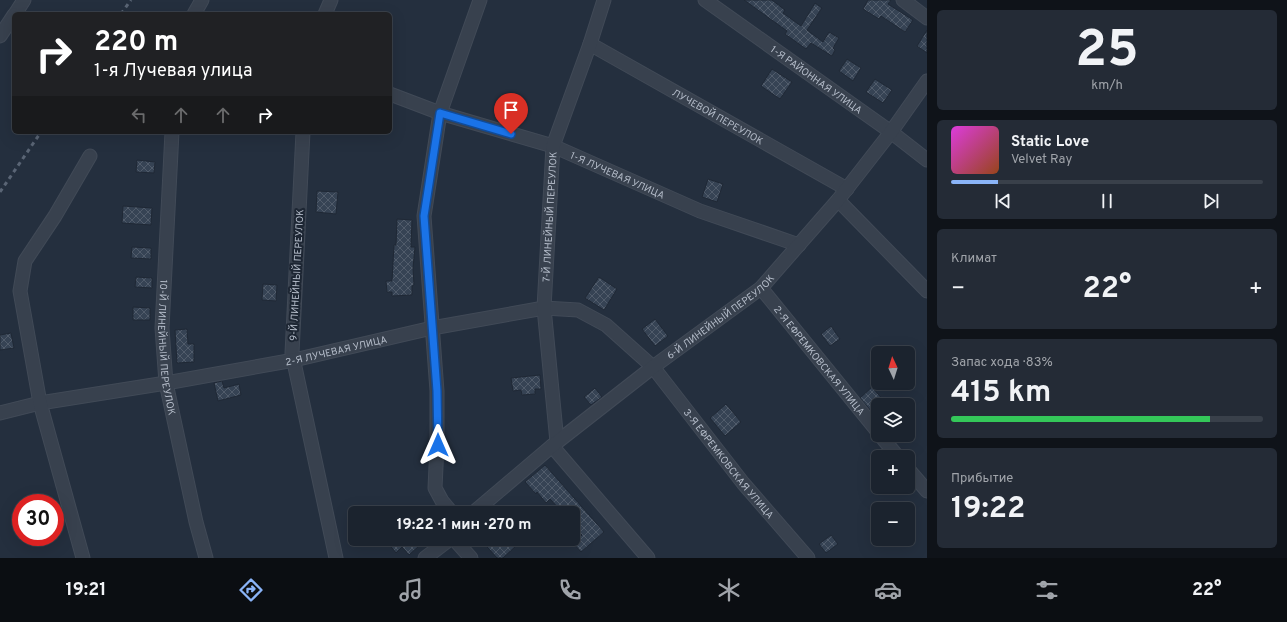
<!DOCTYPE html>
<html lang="ru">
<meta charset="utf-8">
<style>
:root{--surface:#1b232e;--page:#242b36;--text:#f1f3f6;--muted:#a0a4aa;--line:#39404a;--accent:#8ab4f8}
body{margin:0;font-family:Overpass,sans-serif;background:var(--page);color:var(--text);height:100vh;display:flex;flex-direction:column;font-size:15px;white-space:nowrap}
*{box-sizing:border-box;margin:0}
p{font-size:13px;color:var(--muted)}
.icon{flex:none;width:22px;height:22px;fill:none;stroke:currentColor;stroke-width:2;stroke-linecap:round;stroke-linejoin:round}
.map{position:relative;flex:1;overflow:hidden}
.details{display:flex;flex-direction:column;gap:10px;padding:10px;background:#0f1319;width:360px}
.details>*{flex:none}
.top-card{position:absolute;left:12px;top:12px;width:380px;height:122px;border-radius:6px;box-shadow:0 4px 16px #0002,0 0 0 1px var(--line);background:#202124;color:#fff;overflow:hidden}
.needle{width:26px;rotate:356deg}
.buttons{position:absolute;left:871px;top:346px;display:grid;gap:8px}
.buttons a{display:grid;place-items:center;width:44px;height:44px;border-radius:6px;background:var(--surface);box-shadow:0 4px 16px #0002,0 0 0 1px var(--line);font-size:20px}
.speed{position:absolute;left:12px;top:494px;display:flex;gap:8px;font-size:20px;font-weight:700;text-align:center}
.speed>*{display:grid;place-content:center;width:52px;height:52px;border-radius:50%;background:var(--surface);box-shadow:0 4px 16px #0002,0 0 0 1px var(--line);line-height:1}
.speed .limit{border:6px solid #d22;background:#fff;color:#111}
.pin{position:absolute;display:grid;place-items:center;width:34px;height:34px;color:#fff;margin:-41px -17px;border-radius:50% 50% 50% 0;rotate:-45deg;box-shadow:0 0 4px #0007}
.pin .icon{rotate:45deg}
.me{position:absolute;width:44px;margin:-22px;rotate:0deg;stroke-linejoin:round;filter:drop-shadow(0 0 3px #0008)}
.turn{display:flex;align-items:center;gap:14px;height:84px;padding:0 16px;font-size:18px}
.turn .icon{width:52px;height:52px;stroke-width:2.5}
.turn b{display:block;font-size:28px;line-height:34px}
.lanes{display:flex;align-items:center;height:38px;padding:0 16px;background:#0003;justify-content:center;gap:20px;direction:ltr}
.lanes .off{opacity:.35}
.big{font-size:30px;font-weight:700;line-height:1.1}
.details .card{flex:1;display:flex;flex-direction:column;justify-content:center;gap:6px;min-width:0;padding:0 14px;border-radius:6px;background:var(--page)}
.details .dial{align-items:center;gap:0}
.dial b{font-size:52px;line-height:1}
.song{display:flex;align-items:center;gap:12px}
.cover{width:48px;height:48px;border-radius:6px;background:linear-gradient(135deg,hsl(300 70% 55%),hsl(20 70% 35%))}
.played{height:4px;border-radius:2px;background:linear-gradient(90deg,var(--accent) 15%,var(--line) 15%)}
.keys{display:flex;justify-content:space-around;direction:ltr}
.heat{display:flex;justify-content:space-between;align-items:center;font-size:22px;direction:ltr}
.charge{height:6px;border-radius:3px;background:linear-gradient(90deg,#34c759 83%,var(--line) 0)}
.trip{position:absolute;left:348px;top:506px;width:232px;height:40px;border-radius:6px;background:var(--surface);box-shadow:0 4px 16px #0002,0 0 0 1px var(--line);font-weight:700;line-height:40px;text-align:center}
.dock{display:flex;height:64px;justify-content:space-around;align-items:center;background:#0b0e12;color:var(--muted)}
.dock .icon{width:28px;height:28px}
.dock .active{color:var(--accent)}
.dock b{font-size:18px;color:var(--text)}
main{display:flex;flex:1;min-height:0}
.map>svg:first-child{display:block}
.building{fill:url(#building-cross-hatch);stroke:#1f2835}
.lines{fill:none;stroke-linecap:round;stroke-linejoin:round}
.minor-casing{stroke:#414a57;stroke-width:15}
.minor{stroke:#38414e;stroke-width:13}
.rail{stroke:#5a6575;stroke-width:3;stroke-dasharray:4 4;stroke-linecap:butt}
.route-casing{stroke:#114b97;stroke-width:10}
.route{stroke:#1a73e8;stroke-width:7}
.labels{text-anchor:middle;stroke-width:4;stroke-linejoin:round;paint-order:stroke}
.street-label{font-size:10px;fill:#b4bcc9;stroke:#1d2633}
</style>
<main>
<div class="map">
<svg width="927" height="558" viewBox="0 0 927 558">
<defs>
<pattern id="building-cross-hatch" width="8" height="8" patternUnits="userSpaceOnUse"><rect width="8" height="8" fill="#364354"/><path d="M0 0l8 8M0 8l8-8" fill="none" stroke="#515c6b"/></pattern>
</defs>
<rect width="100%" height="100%" fill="#242f3e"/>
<g class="building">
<polygon points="744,0 772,0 785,10 783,13 801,26 815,3 822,8 807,30 823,42 829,32 839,38 833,48 835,50 832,56 811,43 806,49 785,34 787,31"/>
<polygon points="868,0 891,0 888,4 913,20 905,32 881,16 879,19 863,9"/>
<polygon points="927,30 927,53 917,46"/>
<polygon points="847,59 861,68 853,81 839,71"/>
<polygon points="772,69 792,82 780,99 761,86"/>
<polygon points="875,79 892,90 883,103 866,92"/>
<polygon points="137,160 155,162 154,173 136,172"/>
<polygon points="708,179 723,184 717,202 702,197"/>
<polygon points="317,191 338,192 336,214 316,212"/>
<polygon points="123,206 152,208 151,225 122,223"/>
<polygon points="397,219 412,220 411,247 415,247 413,268 414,285 412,286 412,295 392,296 392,292 387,292 386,281 392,281 394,245 396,245"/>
<polygon points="132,247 151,248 151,259 131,258"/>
<polygon points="136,277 152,278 152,288 135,287"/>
<polygon points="599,277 617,289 604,310 585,298"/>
<polygon points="263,284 277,285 276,301 262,300"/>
<polygon points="133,307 150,308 150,320 133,320"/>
<polygon points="655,319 668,336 655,346 642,329"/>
<polygon points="831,326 840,339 830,346 821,334"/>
<polygon points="187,329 188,344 194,344 194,362 177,363 175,330"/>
<polygon points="11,333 14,348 0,350 0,335"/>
<polygon points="540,375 541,389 535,389 535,394 522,395 521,390 513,391 511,378"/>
<polygon points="222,381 224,388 239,384 241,395 218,401 214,383"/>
<polygon points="872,387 884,401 878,405 878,406 872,412 860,398"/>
<polygon points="595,388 602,397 591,405 584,397"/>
<polygon points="726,404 741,422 725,436 710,418"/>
<polygon points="545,465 604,532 581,552 573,543 582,535 573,525 573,513 563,513 550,499 546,503 537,492 536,494 525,482"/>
<polygon points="831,535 838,544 826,553 819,544"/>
<polygon points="393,539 413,539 419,546 409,555 402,547 396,553 388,543"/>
<polygon points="480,539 512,539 517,545 503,558 497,558"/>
</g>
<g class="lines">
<defs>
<g id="minor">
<path id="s1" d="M705 0 891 132 927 160"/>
<polyline points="903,0 927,18"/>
<polyline points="15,14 24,0"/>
<polyline points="194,14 202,0"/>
<polyline points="325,14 331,0"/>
<polyline points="0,36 14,15"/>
<path id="s2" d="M590 44 847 189"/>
<path id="s3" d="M390 94 440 113 553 146 700 211 799 245"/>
<path id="s4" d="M172 132 162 328 166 383 196 522 206 558"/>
<polyline points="303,132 292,353 336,558"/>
<polyline points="838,200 927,291"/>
<path id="s5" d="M761 288 878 432"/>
<path id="s6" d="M0 413 40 403 166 383 294 360 432 328 544 308 578 310 606 325 653 367 743 483 808 558"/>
<polyline points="880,435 898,457"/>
<path id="s7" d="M557 442 544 308 553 146 590 44 604 0"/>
<polyline points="552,446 648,558"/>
<polyline points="908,469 927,491"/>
<polyline points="452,513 442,501 435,488 437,445 437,391 424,216 440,113 480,0"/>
<path id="s8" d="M473 513 552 446 653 367 761 288 838 200 891 132 927 81"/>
<polyline points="454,539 471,558"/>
<polyline points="83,558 40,403 20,291 25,261 55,216 90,156"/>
<polyline points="425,558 450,539"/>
</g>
</defs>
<use href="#minor" class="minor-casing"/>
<use href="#minor" class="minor"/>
<g class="rail">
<polyline points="121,14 131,0"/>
<polyline points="0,192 41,132"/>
</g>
</g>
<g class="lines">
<defs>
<polyline id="route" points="438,445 437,391 424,216 440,113 511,134"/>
</defs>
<use href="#route" class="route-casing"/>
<use href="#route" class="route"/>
</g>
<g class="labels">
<g class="street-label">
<text dy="4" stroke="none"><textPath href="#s1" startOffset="137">1-Я РАЙОННАЯ УЛИЦА</textPath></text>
<text dy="4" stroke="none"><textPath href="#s2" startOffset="147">ЛУЧЕВОЙ ПЕРЕУЛОК</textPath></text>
<text dy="4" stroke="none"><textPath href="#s3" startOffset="242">1-Я ЛУЧЕВАЯ УЛИЦА</textPath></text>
<text dy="4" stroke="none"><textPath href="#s7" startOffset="226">7-Й ЛИНЕЙНЫЙ ПЕРЕУЛОК</textPath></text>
<text transform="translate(296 275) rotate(-87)" y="4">9-Й ЛИНЕЙНЫЙ ПЕРЕУЛОК</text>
<text dy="4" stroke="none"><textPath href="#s8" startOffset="316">6-Й ЛИНЕЙНЫЙ ПЕРЕУЛОК</textPath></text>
<text dy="4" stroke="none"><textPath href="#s4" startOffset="216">10-Й ЛИНЕЙНЫЙ ПЕРЕУЛОК</textPath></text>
<text dy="4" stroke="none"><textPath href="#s6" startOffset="342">2-Я ЛУЧЕВАЯ УЛИЦА</textPath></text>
<text dy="4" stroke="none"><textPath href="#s5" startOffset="93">2-Я ЕФРЕМКОВСКАЯ УЛИЦА</textPath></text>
<text dy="4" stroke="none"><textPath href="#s6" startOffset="806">3-Я ЕФРЕМКОВСКАЯ УЛИЦА</textPath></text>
</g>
</g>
</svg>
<div class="buttons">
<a><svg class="needle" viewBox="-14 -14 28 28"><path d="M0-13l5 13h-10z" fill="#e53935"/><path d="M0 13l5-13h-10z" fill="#a0a4aa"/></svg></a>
<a><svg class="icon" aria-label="layers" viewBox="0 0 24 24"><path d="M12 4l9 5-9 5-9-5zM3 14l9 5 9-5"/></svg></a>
<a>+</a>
<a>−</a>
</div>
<div class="speed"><div class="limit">30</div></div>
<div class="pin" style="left:511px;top:134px;background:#d93025"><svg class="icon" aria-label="arrive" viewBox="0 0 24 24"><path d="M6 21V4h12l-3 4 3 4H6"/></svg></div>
<svg class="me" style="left:438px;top:445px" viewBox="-20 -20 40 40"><path d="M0-17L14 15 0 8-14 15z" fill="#1a73e8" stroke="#fff" stroke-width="4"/></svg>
<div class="trip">19:22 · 1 мин · 270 m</div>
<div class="top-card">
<div class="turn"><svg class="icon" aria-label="right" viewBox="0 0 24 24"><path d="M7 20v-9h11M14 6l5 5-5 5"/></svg><div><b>220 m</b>1-я Лучевая улица</div></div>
<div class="lanes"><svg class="icon off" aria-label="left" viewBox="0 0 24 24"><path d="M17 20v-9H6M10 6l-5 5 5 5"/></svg><svg class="icon off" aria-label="ahead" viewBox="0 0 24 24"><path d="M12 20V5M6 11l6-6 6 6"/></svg><svg class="icon off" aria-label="ahead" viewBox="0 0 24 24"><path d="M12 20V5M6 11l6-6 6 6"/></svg><svg class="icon" aria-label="right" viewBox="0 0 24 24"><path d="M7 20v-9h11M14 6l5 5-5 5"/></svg></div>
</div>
</div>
<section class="details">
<div class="card dial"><b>25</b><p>km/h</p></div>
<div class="card">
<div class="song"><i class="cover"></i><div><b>Static Love</b><p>Velvet Ray</p></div></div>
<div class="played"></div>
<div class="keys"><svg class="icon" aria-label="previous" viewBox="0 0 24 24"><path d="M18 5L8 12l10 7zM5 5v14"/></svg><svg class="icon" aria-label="pause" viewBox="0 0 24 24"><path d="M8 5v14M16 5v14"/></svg><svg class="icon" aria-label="next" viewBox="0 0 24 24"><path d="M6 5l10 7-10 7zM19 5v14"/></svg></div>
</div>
<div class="card"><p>Климат</p>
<div class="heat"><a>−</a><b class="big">22°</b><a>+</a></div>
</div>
<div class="card"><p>Запас хода · 83%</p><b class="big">415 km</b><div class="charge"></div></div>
<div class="card"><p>Прибытие</p><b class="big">19:22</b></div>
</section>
</main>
<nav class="dock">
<b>19:21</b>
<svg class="icon active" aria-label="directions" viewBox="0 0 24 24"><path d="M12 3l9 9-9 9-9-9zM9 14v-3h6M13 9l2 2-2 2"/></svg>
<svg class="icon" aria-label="music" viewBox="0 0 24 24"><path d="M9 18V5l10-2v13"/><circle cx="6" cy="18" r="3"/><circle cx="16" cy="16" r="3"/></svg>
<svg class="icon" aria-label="phone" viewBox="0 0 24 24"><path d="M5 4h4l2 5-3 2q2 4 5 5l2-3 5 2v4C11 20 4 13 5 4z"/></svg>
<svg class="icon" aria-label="climate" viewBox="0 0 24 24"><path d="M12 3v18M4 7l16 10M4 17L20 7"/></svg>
<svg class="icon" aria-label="car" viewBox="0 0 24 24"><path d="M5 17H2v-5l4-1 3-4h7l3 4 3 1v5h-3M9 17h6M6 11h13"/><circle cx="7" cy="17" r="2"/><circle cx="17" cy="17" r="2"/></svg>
<svg class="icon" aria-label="filters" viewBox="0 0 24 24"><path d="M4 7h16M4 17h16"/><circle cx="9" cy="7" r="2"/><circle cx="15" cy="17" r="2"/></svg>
<b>22°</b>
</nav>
